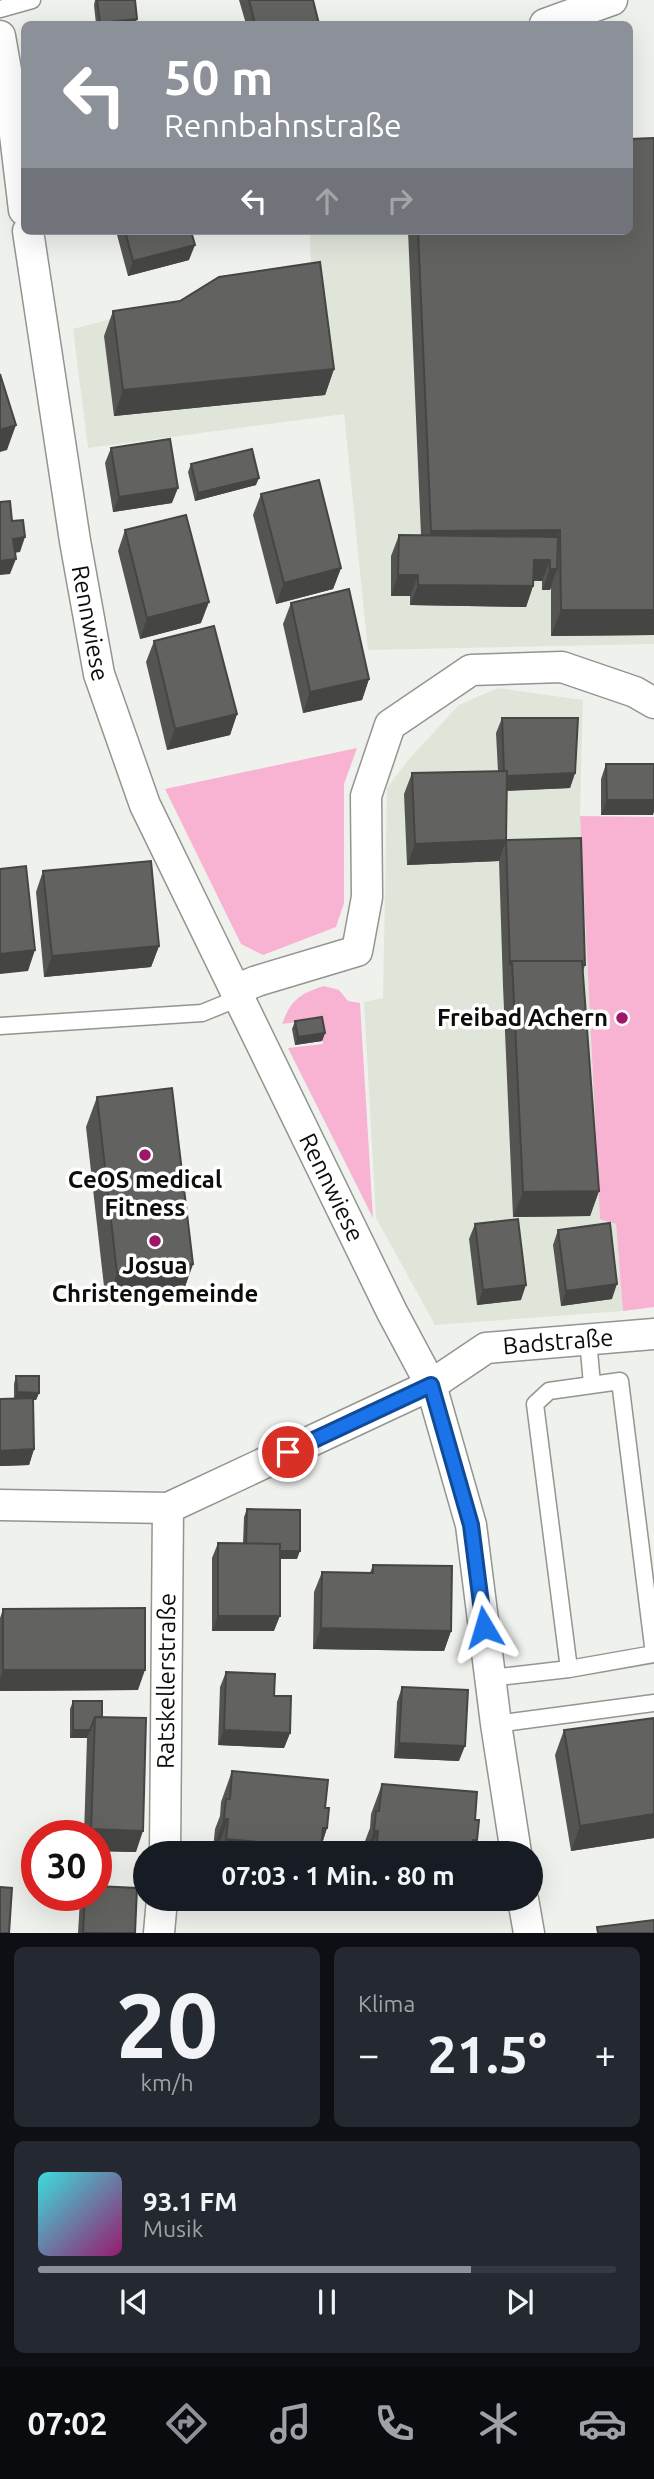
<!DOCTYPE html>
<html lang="de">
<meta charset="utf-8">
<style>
:root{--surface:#171b24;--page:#242831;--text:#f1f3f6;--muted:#9ea1a6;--line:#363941;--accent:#8c9099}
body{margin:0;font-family:Ubuntu,sans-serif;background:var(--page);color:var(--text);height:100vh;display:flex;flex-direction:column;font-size:26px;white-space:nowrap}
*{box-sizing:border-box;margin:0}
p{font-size:23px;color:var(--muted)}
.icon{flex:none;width:38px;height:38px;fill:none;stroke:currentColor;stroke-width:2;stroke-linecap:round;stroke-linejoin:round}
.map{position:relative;height:1933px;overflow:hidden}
.side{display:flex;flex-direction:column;gap:14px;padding:14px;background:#0d0f14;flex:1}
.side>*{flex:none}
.top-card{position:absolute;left:21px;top:21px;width:612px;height:214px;border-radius:10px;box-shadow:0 7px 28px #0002;background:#8c9099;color:#fff;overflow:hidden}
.speed{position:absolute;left:21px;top:1820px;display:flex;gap:14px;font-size:35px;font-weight:700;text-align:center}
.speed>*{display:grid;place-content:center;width:91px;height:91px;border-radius:50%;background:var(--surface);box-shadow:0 7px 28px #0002;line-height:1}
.speed .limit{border:10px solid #d22;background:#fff;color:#111}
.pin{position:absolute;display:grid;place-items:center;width:60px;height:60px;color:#fff;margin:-30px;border:4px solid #fff;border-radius:50%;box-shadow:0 2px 7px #0007}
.me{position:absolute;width:77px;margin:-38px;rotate:353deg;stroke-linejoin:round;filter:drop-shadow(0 0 5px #0008)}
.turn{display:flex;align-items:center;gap:24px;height:147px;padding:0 28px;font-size:32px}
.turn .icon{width:91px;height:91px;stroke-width:2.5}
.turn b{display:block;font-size:49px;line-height:60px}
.lanes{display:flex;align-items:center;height:66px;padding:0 28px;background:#0003;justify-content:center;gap:35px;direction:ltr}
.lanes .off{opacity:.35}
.big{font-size:52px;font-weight:600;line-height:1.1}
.side .widget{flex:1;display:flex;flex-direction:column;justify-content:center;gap:10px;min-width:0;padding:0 24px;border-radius:10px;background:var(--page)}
.side .dial{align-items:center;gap:0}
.dial b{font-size:91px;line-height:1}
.song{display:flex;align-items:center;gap:21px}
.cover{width:84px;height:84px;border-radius:10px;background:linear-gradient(135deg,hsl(180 70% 55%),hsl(320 70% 35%))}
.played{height:7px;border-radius:4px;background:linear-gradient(90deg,var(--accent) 75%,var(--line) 75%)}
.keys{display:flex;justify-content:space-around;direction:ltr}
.heat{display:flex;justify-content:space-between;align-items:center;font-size:38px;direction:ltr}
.side .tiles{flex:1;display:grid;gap:14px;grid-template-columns:1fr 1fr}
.widget:last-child{grid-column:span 2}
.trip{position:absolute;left:133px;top:1841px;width:410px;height:70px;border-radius:35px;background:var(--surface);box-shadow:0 7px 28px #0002;font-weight:600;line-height:70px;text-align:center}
.tabs{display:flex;height:112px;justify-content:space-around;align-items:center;background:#090b0e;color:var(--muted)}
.tabs .icon{width:49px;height:49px}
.tabs .current{color:var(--accent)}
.tabs b{font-size:32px;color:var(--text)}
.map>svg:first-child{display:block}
.built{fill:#e0e5da}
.green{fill:#f9b3d2}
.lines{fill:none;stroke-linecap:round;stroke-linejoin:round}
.service-casing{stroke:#939591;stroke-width:19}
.minor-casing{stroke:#939591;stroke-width:33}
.service{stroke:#fff;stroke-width:16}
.minor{stroke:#fff;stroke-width:30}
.wall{fill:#545553}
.shaded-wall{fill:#454543}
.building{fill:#626360;stroke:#454543;stroke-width:2}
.route-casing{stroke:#114b97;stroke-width:18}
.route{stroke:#1a73e8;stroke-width:12}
.poi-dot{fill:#9e1767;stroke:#fff;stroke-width:2.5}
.labels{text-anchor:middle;stroke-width:7;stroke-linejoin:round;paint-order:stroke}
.street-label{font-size:24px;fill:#0d0e0c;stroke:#fff}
.poi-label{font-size:24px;font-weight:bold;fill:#0d0e0c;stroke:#fff}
</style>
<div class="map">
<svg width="654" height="1933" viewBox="0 0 654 1933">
<rect width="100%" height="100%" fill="#eff1ed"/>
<g class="built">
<polygon points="654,160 654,644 368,650 344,414 88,448 73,329 311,266 310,231 630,231"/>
<polygon points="498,688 583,700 580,816 600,1219 616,1224 623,1311 435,1325 376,1218 364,1002 383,998 387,788 408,760 459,705"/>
</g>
<g class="green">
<polygon points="357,748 344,784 344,903 336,927 263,955 241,944 165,789"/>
<polygon points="580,816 654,817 654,1307 623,1311 616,1224 600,1219"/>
<path d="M324 986 339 990 348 1001 360 1003 373 1218 288 1048 323 1044 320 1019 282 1024C291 1000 299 994 324 986Z"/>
</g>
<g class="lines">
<defs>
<g id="service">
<polyline points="0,9 32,0"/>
<polyline points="0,1026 202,1013 239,998"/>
<polyline points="588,1340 592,1384"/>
<polyline points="490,1678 569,1669 654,1654 620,1381 549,1391 535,1404 569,1669"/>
<polyline points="496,1724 654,1703"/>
</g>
<g id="minor">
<polyline points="545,24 612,0"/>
<polyline points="0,36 10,93 24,210"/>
<path id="s1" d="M28 231 75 541 99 674 145 805 392 1312 431 1385 471 1525 496 1724 516 1853"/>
<polyline points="235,990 257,981 357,951 367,897 366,796 390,725 471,670 562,667 635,692 654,703"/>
<path id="s2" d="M0 1505 168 1508 431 1385 486 1348 654 1334"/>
<path id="s3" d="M165 1853 168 1508"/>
<polyline points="523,1899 529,1933"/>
<polyline points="159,1933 162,1899"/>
</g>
</defs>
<use href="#service" class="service-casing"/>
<use href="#minor" class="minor-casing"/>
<use href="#service" class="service"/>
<use href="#minor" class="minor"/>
</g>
<g class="wall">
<polygon points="95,0 135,0 135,24 96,24 94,5"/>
<polygon points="239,0 313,0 319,24 246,24"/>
<polygon points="116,231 191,231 189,260 128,276"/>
<polygon points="408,231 630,231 654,635 551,636 551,586 550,590 542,590 542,581 533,581 533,586 526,607 410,605 410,596 391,596 391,556 399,535 421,535"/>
<polygon points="113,311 334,369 325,395 114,416 104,336"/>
<polygon points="111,448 172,503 113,512 105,463"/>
<polygon points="191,464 256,485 195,501 188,472"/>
<polygon points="261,494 341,568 333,589 276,604 253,515"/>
<polygon points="125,530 201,623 140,639 118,551"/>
<polygon points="291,603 369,679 362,700 303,713 283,624"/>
<polygon points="154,641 237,714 230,735 167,750 146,662"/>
<polygon points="502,718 575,773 570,788 507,791 506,840 585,965 583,972 599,1191 590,1216 513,1217 503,986 499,861 407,865 404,794 412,773 498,771 496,733"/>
<polygon points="606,764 653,815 601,815 601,779"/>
<polygon points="43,871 159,946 151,967 44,977 36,892"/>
<polygon points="295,1021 325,1033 322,1041 295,1045 292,1029"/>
<polygon points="97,1097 193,1264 182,1295 106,1304 86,1127"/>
<polygon points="475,1224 521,1300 477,1305 469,1239"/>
<polygon points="558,1230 612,1299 561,1306 553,1245"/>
<polygon points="16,1376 39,1393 36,1400 33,1400 34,1449 29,1465 0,1466 0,1399 14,1398 14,1384"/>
<polygon points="247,1509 297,1559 280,1559 274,1631 212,1631 212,1558 218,1543 243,1543 244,1517"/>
<polygon points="373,1565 451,1631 444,1651 313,1649 314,1592 322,1572 370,1573"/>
<polygon points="3,1609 138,1690 0,1691 0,1618"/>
<polygon points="226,1672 274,1696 290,1733 284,1748 218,1745 220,1687"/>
<polygon points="402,1687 459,1761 394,1758 397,1702"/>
<polygon points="73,1701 102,1717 136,1852 96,1851 96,1836 84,1836 87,1738 70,1738 70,1709"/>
<polygon points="654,1718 654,1838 571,1851 555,1755 564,1730"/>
<polygon points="232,1771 325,1808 327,1828 319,1853 217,1853 217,1850 213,1849 215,1829 220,1816 221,1802"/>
<polygon points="382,1784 475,1820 477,1840 472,1853 364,1853 365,1841 370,1828 371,1814"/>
<polygon points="82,1895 96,1895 135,1933 78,1933 80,1900"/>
</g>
<g class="shaded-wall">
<polygon points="137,19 135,24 99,24 100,23"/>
<polygon points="195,245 189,260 128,276 133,261"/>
<polygon points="334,369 325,395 114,416 123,390"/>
<polygon points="16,425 7,450 0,452 0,430"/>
<polygon points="259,478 256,485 195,501 198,493"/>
<polygon points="178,488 172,503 113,512 119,497"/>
<polygon points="560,530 551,555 421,556 431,531"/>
<polygon points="25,537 20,552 8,554 13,539"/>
<polygon points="16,559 10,574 0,575 0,561"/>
<polygon points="534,560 550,560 542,581 526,580"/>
<polygon points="341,568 333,589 276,604 284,583"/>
<polygon points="550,569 557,569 550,590 542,590"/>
<polygon points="398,575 418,575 410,596 391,596"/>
<polygon points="418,585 533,586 526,607 410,605"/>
<polygon points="209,602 201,623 140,639 147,618"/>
<polygon points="561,610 654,610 654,635 551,636"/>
<polygon points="369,679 362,700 303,713 310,692"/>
<polygon points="237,714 230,735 167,750 175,729"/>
<polygon points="575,773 570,788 499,791 504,776"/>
<polygon points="607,800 654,800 654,812 653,815 601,815"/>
<polygon points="506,840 499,861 407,865 415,844"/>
<polygon points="159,946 151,967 44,977 52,956"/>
<polygon points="35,950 28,971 0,974 0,954"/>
<polygon points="325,1033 322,1041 295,1045 298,1037"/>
<polygon points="599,1191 590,1216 513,1217 523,1192"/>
<polygon points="193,1264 182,1295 106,1304 117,1273"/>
<polygon points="617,1284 612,1299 561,1306 566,1291"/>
<polygon points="526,1285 521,1300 477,1305 483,1290"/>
<polygon points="17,1392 39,1393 36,1400 14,1400"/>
<polygon points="34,1449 29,1465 0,1466 0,1451"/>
<polygon points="246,1550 300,1551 297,1559 243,1558"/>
<polygon points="218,1616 280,1616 274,1631 212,1631"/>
<polygon points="321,1628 451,1631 444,1651 313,1649"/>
<polygon points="3,1670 145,1670 138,1690 0,1691 0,1679"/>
<polygon points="73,1730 90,1730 87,1738 70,1738"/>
<polygon points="224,1730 290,1733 284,1748 218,1745"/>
<polygon points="399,1743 465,1746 459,1761 394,1758"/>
<polygon points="654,1814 654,1838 571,1851 580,1826"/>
<polygon points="224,1819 228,1819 217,1850 213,1849"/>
<polygon points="323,1828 327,1828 319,1853 221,1853 226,1839"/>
<polygon points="91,1829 143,1831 136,1852 96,1851 96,1836 89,1836"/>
<polygon points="374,1831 378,1831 370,1853 366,1853"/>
<polygon points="473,1840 477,1840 472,1853"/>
</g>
<g class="building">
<polygon points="97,0 135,0 137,19 100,23"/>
<polygon points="249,0 313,0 319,24 255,24"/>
<polygon points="654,138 654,610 561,610 560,530 431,531 418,231 630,231 630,139"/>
<polygon points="125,231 191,231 195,245 133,261"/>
<polygon points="320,262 334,369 123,390 113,311 180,301 219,277"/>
<polygon points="0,374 16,425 0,430"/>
<polygon points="170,439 178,488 119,497 111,448"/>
<polygon points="252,449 259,478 198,493 191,464"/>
<polygon points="319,480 341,568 284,583 261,494"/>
<polygon points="10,501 12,521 23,520 25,537 13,539 16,559 0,561 0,502"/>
<polygon points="186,515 209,602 147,618 125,530"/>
<polygon points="399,535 558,537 557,569 550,569 550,560 534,560 533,586 418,585 418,575 398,575"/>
<polygon points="349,589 369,679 310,692 291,603"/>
<polygon points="214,626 237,714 175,729 154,641"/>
<polygon points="502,718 578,718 575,773 507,776 507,771 504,771"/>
<polygon points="606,764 654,764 654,800 607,800"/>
<polygon points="507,771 506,840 415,844 412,773"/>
<polygon points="581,838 585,965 583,965 582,961 512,961 510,965 506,840"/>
<polygon points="151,861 159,946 52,956 43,871"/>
<polygon points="26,866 35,950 0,954 0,869"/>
<polygon points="512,961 582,961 599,1191 523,1192"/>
<polygon points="322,1017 325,1033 298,1037 295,1021"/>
<polygon points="172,1088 193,1264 117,1273 97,1097"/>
<polygon points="518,1219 526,1285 483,1290 475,1224"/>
<polygon points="610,1223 617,1284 566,1291 558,1230"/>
<polygon points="16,1376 39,1376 39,1393 17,1392"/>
<polygon points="33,1398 34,1449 0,1451 0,1399"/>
<polygon points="247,1509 300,1510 300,1551 280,1551 280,1544 246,1544"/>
<polygon points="218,1543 280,1544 280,1616 218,1616"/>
<polygon points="373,1565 452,1566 451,1631 321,1628 322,1572 373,1573"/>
<polygon points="145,1608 145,1670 3,1670 3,1609"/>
<polygon points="226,1672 275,1674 274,1696 291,1696 290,1733 224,1730"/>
<polygon points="402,1687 468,1690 465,1746 399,1743"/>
<polygon points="73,1701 102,1701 102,1717 95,1717 90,1730 73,1730"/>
<polygon points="95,1717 146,1718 143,1831 91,1829"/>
<polygon points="654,1718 654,1814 580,1826 564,1730"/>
<polygon points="232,1771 328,1780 325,1808 329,1808 327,1828 323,1828 321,1848 226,1839 228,1819 224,1819 226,1799 230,1799"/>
<polygon points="382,1784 477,1792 475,1820 479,1820 477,1840 473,1840 472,1853 399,1853 376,1851 378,1831 374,1831 376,1811 379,1811"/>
<polygon points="96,1886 137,1888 135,1933 83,1933 85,1895 96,1895"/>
<polygon points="0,1887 12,1888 9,1933 0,1933"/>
<polygon points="654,1920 654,1933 598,1933 597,1927"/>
</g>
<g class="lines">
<defs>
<polyline id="route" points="288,1452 431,1385 471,1525 484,1627"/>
</defs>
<use href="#route" class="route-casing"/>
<use href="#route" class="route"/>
</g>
<g class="poi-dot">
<circle cx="622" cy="1018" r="7"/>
<circle cx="145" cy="1155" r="7"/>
<circle cx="155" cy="1241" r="7"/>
</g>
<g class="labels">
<g class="street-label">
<text dy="8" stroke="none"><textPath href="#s1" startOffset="397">Rennwiese</textPath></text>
<text dy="8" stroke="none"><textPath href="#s1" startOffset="1013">Rennwiese</textPath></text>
<text dy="8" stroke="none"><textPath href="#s2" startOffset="597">Badstraße</textPath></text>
<text dy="8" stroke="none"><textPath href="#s3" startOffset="172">Ratskellerstraße</textPath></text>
</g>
<g class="poi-label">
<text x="608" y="1026" text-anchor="end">Freibad Achern</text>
<text x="145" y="1188">CeOS medical<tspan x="145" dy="28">Fitness</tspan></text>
<text x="155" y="1274">Josua<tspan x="155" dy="28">Christengemeinde</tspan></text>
</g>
</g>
</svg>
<div class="speed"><div class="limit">30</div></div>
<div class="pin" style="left:288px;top:1452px;background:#d93025"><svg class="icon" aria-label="arrive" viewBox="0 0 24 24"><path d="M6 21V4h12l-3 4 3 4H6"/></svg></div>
<svg class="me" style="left:484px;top:1627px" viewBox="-20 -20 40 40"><path d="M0-17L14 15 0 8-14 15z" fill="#1a73e8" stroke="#fff" stroke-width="4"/></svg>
<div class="trip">07:03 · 1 Min. · 80 m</div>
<div class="top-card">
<div class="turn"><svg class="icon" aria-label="left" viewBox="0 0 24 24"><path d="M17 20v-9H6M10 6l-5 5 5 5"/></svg><div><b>50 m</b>Rennbahnstraße</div></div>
<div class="lanes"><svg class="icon" aria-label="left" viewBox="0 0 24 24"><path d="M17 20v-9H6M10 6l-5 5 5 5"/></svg><svg class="icon off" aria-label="ahead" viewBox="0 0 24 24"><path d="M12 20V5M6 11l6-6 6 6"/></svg><svg class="icon off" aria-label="right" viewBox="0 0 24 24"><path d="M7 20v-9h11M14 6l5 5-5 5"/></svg></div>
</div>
</div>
<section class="side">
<div class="tiles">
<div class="widget dial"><b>20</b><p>km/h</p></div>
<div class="widget"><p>Klima</p>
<div class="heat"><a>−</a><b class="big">21.5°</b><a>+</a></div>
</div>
<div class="widget">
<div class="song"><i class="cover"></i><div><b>93.1 FM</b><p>Musik</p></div></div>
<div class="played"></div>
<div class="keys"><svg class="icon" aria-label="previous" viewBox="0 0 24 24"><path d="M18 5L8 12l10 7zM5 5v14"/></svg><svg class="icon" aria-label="pause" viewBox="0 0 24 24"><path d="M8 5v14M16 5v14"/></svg><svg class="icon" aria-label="next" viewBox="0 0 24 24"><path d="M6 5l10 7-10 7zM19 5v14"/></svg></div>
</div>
</div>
</section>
<nav class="tabs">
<b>07:02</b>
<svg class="icon current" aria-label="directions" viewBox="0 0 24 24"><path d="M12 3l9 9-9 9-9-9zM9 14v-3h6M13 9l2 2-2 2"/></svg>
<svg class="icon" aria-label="music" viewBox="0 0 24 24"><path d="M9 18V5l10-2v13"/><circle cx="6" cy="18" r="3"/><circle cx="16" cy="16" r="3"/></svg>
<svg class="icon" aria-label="phone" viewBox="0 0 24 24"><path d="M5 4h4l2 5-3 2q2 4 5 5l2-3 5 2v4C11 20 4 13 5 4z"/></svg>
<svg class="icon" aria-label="climate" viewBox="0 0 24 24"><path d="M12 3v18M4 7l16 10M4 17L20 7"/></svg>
<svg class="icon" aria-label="car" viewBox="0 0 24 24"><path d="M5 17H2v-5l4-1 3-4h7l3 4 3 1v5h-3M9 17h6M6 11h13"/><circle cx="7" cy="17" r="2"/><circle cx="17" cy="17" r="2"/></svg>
</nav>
